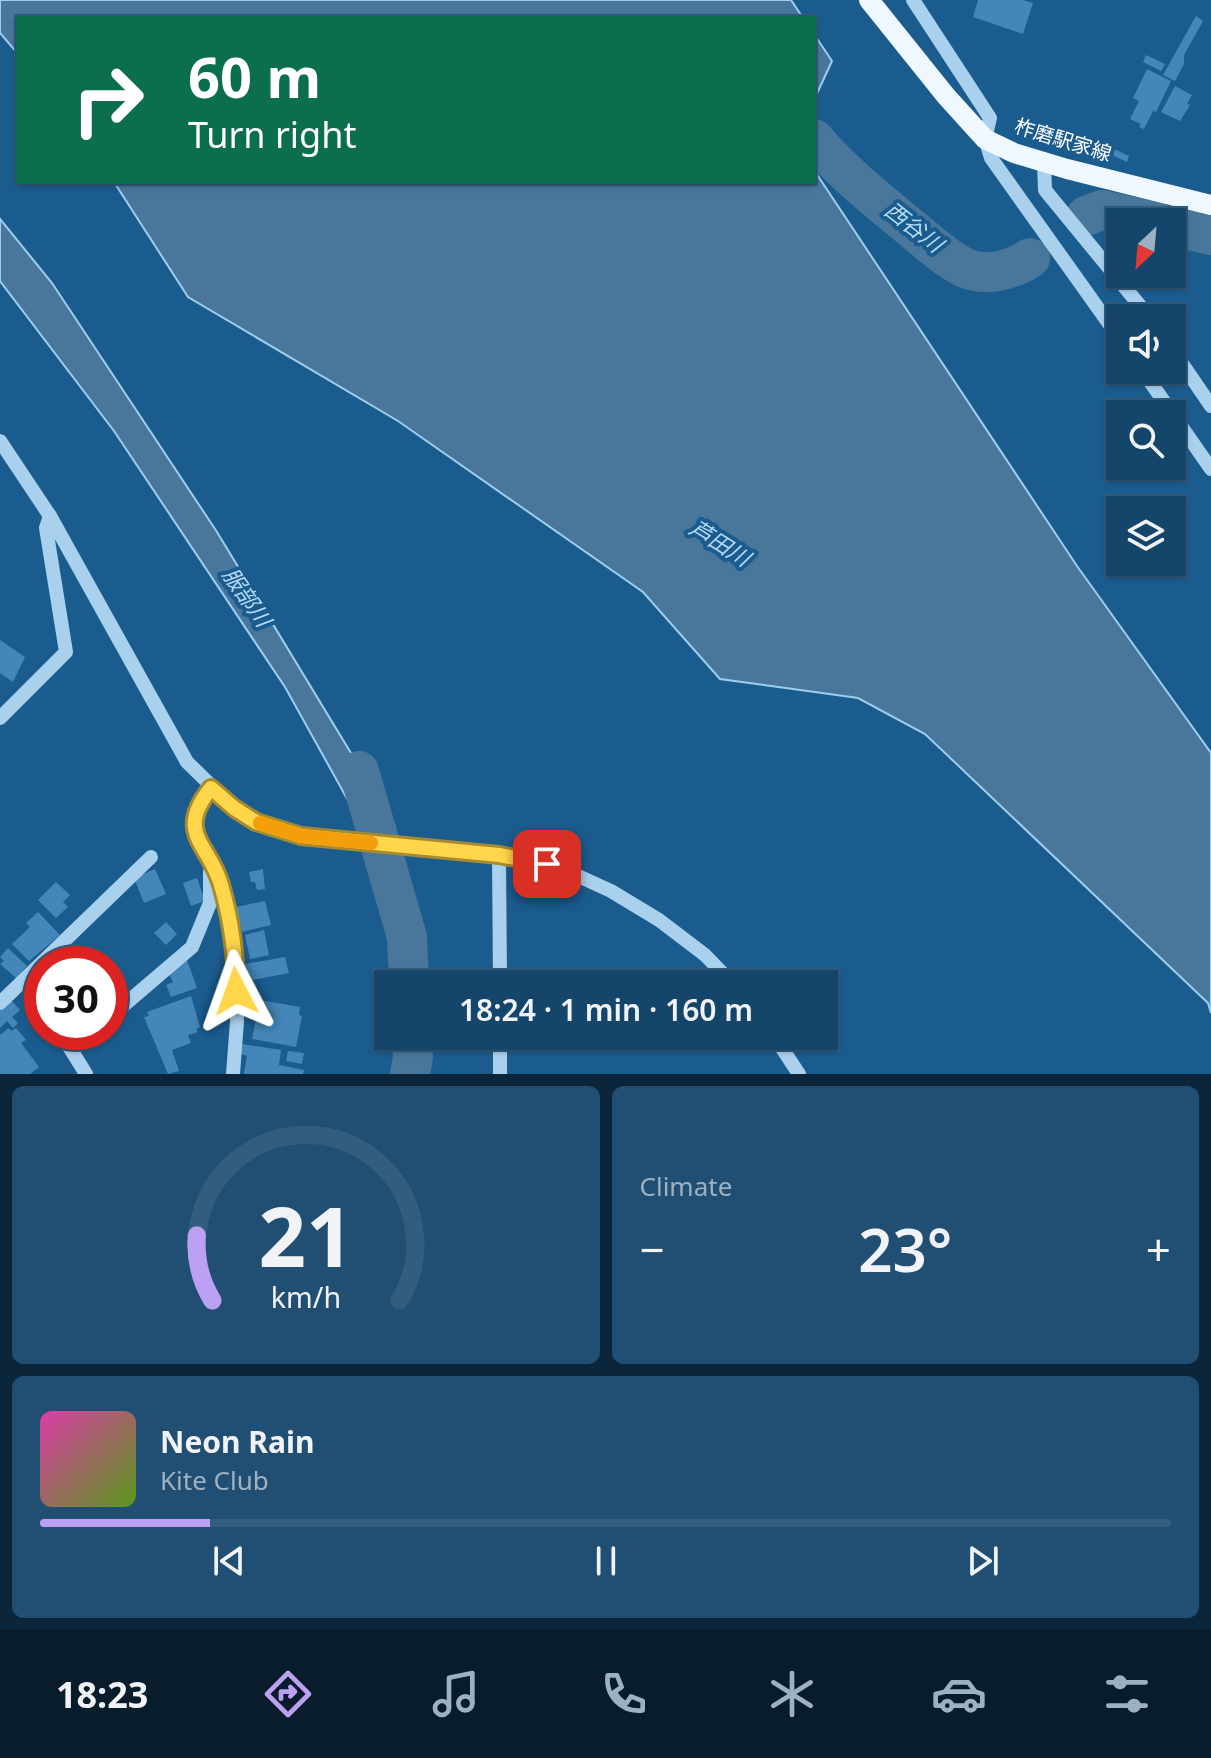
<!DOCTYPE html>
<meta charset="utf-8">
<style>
:root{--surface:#14456b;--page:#214f73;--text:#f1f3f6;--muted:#9db1c1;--line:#335d7e;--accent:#bca0f2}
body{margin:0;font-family:"Noto Sans","Noto Sans JP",sans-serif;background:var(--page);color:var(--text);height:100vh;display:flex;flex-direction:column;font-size:30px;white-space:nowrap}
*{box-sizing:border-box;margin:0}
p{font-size:26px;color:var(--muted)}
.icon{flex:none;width:44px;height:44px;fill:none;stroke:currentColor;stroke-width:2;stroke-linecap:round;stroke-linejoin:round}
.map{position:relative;height:1074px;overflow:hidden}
.panel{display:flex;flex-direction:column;gap:12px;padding:12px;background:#0b263b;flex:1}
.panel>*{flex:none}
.hud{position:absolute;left:16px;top:16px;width:800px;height:168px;border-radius:0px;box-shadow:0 2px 6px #0004,0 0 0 2px var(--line);background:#0b6e4f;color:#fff;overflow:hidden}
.needle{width:52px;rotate:206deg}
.controls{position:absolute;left:1106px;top:208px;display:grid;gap:16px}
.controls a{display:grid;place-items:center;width:80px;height:80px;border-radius:0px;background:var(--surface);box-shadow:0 2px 6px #0004,0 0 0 2px var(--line);font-size:40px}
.speed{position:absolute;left:24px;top:946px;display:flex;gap:16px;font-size:40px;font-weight:700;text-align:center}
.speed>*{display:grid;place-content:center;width:104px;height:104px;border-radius:50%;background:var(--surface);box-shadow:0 2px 6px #0004,0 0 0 2px var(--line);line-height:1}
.speed .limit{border:12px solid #d22;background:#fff;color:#111}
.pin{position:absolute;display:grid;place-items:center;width:68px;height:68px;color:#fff;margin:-34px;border-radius:16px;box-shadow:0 4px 12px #0006}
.me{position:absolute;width:88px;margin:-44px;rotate:356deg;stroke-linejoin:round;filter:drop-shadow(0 0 6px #0008)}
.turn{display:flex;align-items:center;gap:28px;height:168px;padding:0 40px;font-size:36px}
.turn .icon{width:104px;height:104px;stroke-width:2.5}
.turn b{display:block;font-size:56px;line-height:68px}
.big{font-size:60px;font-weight:600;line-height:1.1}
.panel .widget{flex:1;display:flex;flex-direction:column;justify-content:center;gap:12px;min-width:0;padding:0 28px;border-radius:12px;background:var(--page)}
.panel .dial{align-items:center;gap:0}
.dial svg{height:208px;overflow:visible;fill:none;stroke:var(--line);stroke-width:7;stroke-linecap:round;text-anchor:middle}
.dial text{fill:var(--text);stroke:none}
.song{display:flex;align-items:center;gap:24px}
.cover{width:96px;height:96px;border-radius:12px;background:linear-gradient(135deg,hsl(320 70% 55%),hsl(90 70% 35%))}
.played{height:8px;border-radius:4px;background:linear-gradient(90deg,var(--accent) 15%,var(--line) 15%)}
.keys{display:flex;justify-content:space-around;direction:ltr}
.heat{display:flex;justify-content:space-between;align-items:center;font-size:44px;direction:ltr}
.panel .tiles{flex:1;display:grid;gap:12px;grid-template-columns:1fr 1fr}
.widget:last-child{grid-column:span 2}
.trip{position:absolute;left:374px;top:970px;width:464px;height:80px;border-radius:0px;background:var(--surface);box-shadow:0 2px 6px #0004,0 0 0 2px var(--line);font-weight:600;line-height:80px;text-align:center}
.tabs{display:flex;height:128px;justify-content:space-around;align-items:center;background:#081c2b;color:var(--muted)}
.tabs .icon{width:56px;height:56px}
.tabs .selected{color:var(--accent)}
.tabs b{font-size:36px;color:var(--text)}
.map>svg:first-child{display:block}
.water{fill:#48779b;stroke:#9ccef0;stroke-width:2}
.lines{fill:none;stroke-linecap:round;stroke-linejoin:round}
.river{stroke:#48779b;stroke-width:40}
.building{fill:#4486b7}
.minor{stroke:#a9d1ee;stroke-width:14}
.major{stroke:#f0f8ff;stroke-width:20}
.route-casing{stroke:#a68a30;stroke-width:20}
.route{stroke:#ffd54a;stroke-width:14}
.slow{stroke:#f59e0b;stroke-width:14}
.labels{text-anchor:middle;stroke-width:8;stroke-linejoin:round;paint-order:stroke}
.street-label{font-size:20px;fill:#fff;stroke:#1b5c8f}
.water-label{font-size:22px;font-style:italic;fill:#b5daf5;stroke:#1b5c8f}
</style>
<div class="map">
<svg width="1211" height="1074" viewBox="0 0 1211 1074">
<rect width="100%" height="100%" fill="#1b5c8f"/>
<g class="water">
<polygon points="0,0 791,0 803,18 18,18 18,54 0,33"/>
<polygon points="814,34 832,61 814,100"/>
<polygon points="814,170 1077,566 1211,753 1211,1013 1208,1003 925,734 858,698 720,679 643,592 398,421 188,297 114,182 814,182"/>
<polygon points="0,219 52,283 217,532 394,824 360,822 285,687 114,431 0,281"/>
</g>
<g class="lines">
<g class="river">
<path d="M814 139C843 173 876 199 910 227 927 241 945 258 965 268 987 277 1012 270 1030 258"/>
<polyline points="1086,216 1102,210 1156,222"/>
<polyline points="1172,226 1211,235"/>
<polyline points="359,771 407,937 409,984"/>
<polyline points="410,1074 413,1057 412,1036"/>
</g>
</g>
<g class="building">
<polygon points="978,0 1023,0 1033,3 1023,34 973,17"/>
<polygon points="1196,16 1203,21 1184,55 1184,64 1175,81 1163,75"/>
<polygon points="1146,55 1165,64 1161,71 1143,62"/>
<polygon points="1147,69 1171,81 1156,112 1153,111 1144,129 1139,127 1141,124 1130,119 1139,101 1133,98"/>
<polygon points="1175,86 1192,95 1187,104 1190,105 1180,121 1161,112"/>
<polygon points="1112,148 1129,156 1127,162 1109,154"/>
<polygon points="0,640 25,657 13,682 0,673"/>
<polygon points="155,869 166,894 144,903 134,878"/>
<polygon points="263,869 265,889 257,890 255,882 251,882 249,872"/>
<polygon points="197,878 205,901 191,906 183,883"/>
<polygon points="56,882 70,895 63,902 68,907 56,918 38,900"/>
<polygon points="265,901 271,925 242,932 236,907"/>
<polygon points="38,912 60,935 29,961 12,944 30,927 26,923"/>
<polygon points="166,922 177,934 166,945 154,933"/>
<polygon points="264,930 269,955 250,959 245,935"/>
<polygon points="72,945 86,964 54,964 51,960"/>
<polygon points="8,948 27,966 16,978 0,964 4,961 0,957"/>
<polygon points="285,957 289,973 248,981 245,964"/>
<polygon points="187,960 197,988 171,997 166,985 173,982 169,973"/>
<polygon points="630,969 648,979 645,984 627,976"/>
<polygon points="191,996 200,1027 196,1029 198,1032 188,1035 191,1043 172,1050 179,1071 168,1074 144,1017 149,1016 147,1012"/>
<polygon points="11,1000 20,1010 12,1017 18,1023 13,1028 7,1021 0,1028 0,1011"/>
<polygon points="260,1000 300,1007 299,1015 302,1016 296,1047 252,1039"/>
<polygon points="9,1028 11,1031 16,1028 26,1040 21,1043 39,1067 30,1074 0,1074 0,1035"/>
<polygon points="242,1044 281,1050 279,1065 304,1070 303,1074 244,1074 247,1056 241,1054"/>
<polygon points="288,1051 304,1053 302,1064 286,1061"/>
</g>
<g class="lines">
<g class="minor">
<polyline points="913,0 990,118 985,139 991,158 1120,339"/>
<polyline points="1044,162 1045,190 1150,318"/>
<polyline points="1172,349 1211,406"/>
<polyline points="1142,370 1211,469"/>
<polyline points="0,441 50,516 187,762 234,808 256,822 301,836 499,855 563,869 611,891 659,920 705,955 733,984"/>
<polyline points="0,718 66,652 46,528 50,516"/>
<polyline points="211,788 198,806 195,820 197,841 221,883 236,962 237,1021 233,1074"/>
<polyline points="499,855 500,984"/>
<polyline points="24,980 42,1006"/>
<polyline points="0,1003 151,857"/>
<polyline points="110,1017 192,947 210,903 210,872 213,868"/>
<polyline points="60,1032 86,1074"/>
<polyline points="500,1036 500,1074"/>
<polyline points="774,1036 799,1074"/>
<polyline points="70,1047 91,1032"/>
</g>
<polyline class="major" points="869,0 946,96 985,139 1014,153 1067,169 1211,205"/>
</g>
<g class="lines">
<defs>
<path id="route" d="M236 991C236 956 231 919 221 885 210 844 174 834 211 788L234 808 256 822 301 836 499 855 547 864"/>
</defs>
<use href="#route" class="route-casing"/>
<use href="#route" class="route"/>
<polyline class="slow" points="260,823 301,836 371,843"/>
</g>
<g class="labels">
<g class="street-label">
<text transform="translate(1063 140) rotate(17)" y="7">柞磨駅家線</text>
</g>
<g class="water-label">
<text transform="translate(914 227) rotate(38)" y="8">西谷川</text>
<text transform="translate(720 543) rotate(32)" y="8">芦田川</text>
<text transform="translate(247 597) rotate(55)" y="8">服部川</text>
</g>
</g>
</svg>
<div class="controls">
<a><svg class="needle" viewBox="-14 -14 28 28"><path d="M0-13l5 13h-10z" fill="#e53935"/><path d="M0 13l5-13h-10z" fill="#9db1c1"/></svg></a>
<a><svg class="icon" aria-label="sound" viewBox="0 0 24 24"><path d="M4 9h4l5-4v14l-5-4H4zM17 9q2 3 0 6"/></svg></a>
<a><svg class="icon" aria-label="search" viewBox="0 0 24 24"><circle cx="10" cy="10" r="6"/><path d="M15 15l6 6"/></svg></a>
<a><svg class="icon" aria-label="layers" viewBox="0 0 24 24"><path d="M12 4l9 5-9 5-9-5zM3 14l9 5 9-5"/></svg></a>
</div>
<div class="speed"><div class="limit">30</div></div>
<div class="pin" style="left:547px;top:864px;background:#d93025"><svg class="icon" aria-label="arrive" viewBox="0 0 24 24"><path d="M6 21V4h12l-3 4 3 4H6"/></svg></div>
<svg class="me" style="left:236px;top:991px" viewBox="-20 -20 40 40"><path d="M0-17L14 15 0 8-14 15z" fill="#ffd54a" stroke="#fff" stroke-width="4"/></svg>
<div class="trip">18:24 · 1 min · 160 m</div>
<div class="hud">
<div class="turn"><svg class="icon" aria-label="right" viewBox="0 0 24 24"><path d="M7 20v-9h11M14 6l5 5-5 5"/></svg><div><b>60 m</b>Turn right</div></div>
</div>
</div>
<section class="panel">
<div class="tiles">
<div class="widget dial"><svg viewBox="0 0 100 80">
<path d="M14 69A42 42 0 1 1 86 69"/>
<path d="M14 69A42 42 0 0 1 8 44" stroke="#bca0f2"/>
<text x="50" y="56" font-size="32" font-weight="700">21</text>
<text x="50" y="72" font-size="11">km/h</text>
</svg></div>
<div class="widget"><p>Climate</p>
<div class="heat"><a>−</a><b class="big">23°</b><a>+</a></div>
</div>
<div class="widget">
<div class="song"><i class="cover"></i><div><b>Neon Rain</b><p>Kite Club</p></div></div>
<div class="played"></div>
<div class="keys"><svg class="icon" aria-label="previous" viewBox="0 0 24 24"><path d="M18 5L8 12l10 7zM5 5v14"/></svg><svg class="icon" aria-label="pause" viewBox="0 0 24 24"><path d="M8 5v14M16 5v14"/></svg><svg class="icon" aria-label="next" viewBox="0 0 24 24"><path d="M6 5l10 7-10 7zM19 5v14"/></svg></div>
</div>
</div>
</section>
<nav class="tabs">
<b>18:23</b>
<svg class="icon selected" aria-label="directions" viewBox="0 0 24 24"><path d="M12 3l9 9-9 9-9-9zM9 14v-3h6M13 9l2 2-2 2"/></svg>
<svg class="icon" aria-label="music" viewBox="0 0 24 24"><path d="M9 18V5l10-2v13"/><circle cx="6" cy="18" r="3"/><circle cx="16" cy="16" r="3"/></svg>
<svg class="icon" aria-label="phone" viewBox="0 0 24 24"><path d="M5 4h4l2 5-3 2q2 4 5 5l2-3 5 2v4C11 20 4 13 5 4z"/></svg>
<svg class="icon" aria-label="climate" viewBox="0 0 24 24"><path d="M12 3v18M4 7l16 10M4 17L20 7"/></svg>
<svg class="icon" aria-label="car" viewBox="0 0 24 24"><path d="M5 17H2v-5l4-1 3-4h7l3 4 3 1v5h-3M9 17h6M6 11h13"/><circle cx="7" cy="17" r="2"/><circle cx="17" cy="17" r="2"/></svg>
<svg class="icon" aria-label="filters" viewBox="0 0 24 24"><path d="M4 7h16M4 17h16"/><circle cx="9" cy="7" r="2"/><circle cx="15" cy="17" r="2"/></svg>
</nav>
